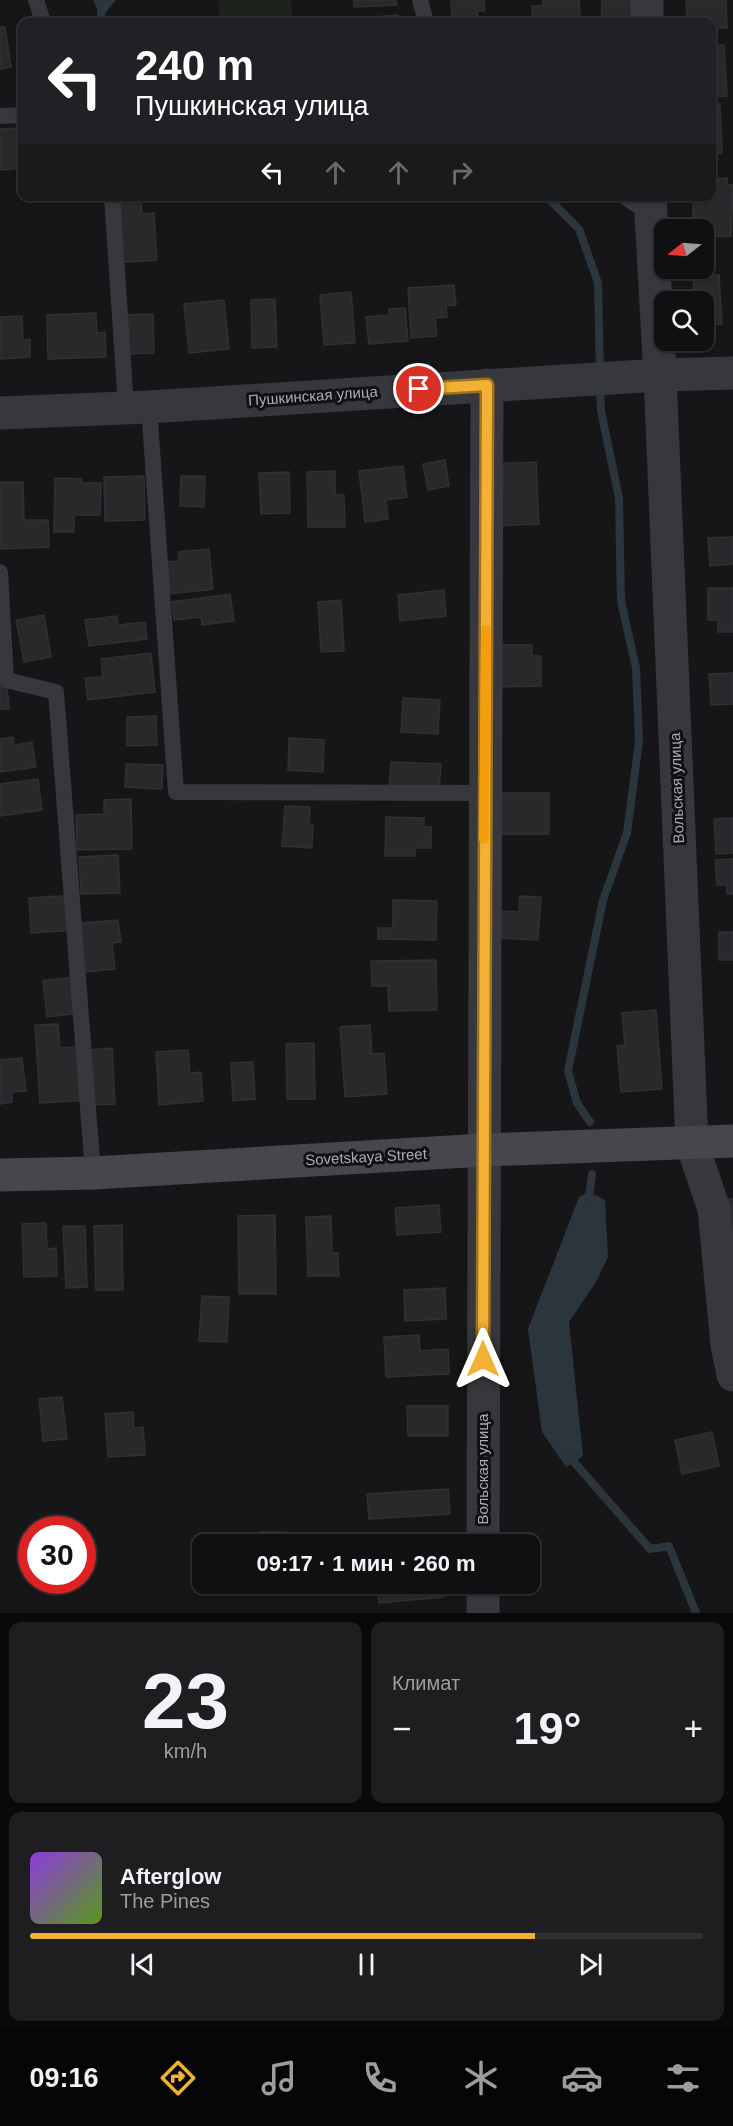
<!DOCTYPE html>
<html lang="ru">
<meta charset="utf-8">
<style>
:root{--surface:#101012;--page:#1e1e20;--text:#f1f3f6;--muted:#9c9d9f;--line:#303032;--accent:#f2b134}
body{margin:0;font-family:Helvetica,sans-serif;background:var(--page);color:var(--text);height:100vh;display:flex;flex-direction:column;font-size:22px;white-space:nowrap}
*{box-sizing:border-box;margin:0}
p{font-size:20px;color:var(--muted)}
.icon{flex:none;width:33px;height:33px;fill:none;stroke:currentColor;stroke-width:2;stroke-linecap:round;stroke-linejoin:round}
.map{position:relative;height:1613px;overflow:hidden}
.sheet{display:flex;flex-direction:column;gap:9px;padding:9px;background:#09090a;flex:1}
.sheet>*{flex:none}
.top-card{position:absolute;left:18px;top:18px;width:698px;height:183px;border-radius:12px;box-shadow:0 2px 4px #0004,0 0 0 2px var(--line);background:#202124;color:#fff;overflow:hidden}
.needle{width:39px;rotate:253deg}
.tools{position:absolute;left:654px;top:219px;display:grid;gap:12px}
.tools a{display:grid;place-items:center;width:60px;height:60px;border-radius:12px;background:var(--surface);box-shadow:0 2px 4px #0004,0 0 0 2px var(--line);font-size:30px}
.speed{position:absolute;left:18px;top:1516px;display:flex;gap:12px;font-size:30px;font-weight:700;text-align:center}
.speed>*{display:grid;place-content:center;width:78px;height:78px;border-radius:50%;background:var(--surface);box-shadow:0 2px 4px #0004,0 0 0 2px var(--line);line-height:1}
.speed .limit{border:9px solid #d22;background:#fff;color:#111}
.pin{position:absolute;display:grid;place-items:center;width:51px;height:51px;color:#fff;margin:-26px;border:3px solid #fff;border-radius:50%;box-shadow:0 2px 6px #0007}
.me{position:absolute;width:66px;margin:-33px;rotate:0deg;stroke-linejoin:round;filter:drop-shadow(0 0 4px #0008)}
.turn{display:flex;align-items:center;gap:21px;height:126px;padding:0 18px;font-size:27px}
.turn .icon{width:78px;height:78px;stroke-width:2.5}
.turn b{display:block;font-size:42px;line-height:51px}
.lanes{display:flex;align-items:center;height:57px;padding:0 18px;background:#0003;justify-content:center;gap:30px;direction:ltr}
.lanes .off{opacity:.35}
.big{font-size:45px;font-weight:700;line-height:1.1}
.sheet .tile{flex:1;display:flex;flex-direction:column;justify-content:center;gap:9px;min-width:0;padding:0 21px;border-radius:12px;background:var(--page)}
.sheet .dial{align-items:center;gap:0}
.dial b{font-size:78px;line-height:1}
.song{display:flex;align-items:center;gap:18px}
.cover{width:72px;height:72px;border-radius:9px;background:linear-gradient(135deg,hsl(270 70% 55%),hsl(90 70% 35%))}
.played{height:6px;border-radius:3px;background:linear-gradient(90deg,var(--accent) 75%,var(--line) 75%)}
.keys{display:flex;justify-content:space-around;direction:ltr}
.heat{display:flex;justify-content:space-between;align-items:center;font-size:33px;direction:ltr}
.sheet .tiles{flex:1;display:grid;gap:9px;grid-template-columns:1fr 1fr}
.tile:last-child{grid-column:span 2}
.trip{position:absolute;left:192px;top:1534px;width:348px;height:60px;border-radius:12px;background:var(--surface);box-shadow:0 2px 4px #0004,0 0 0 2px var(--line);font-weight:700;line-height:60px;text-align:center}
.dock{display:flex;height:96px;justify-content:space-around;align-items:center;background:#060607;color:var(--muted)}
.dock .icon{width:42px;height:42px}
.dock .selected{color:var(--accent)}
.dock b{font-size:27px;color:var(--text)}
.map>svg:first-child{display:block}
.green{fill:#1c231d}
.water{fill:#2c353c}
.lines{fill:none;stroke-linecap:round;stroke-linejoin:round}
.stream{stroke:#2c353c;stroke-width:8}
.building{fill:#29292c;stroke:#303034;stroke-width:1.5}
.service{stroke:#37383d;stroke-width:16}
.minor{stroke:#37383d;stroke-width:33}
.secondary{stroke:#45474d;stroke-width:33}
.route-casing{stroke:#9d7322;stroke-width:15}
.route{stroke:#f2b134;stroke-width:10}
.slow{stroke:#f59e0b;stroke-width:10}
.labels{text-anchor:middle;stroke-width:6;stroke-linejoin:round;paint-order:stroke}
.street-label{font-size:15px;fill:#a8adb8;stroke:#111113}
</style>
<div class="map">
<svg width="733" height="1613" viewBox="0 0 733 1613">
<rect width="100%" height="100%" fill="#161618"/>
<polygon class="green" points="218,0 291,0 293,18 220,22"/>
<g class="water">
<polygon points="93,0 116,0 101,18"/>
<polygon points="589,1192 605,1200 608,1257 596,1282 569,1322 583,1456 566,1467 542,1432 528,1329 579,1197"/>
</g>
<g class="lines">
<g class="stream">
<polyline points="102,0 101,18 104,22"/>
<polyline points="546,196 579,229 598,283 600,374"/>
<polyline points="590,1122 577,1103 568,1071 603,900 627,833 639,741 636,668 621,601 619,498 601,411 600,386"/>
<polyline points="588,1204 592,1174"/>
<polyline points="571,1452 574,1462 650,1549 669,1546 696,1613"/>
</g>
</g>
<g class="building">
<polygon points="354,0 396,0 397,5 354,7"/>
<polygon points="451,0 484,0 485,11 477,11 478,22 452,22"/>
<polygon points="543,0 579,0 580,22 533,22 532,6 543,6"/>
<polygon points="602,0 637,0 637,22 601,22"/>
<polygon points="686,0 726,0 727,28 711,28 711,22 687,22"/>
<polygon points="398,15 398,22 362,22 361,18"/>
<polygon points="0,27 5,27 11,67 0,69"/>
<polygon points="724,45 727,96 711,97 711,46"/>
<polygon points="711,104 720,104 722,153 711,154"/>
<polygon points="22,128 22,168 0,170 0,129"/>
<polygon points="727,178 728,185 733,185 731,236 704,237 704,230 693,230 693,196 711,196 711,179"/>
<polygon points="55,196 78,196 56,200"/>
<polygon points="141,196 142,214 154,213 157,260 115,263 110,198"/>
<polygon points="719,275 722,324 704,325 704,302 695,302 693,277"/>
<polygon points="454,285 456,305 446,306 447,317 435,318 437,336 411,338 408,288"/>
<polygon points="351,292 355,343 324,345 320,295"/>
<polygon points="275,299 277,347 252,348 251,300"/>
<polygon points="224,300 229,349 189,353 184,304"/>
<polygon points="405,308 408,341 369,344 366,317 389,315 389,309"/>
<polygon points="96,313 97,333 105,332 106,357 48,359 47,315"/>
<polygon points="153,314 154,353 124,354 123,315"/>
<polygon points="22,316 23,340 30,339 30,357 0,359 0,317"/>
<polygon points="445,460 449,486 428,490 423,464"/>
<polygon points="536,462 539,524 491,526 488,464"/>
<polygon points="403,466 407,497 386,500 388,519 365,522 359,471"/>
<polygon points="335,471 335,495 344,495 345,527 308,527 307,472"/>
<polygon points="289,472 290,513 261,514 259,473"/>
<polygon points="144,476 145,520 105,521 104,477"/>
<polygon points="181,476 205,476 204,507 180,506"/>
<polygon points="55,478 82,479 82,483 101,483 100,515 74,515 74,532 54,532"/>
<polygon points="0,482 23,482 24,520 48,520 49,547 0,549"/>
<polygon points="733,537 733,564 710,566 708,538"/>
<polygon points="209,549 213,589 170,594 167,562 179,561 178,552"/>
<polygon points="708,588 733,588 733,632 718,632 718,620 708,620"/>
<polygon points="444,590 446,616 400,621 398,595"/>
<polygon points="230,594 234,621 202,625 201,617 174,620 172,602"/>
<polygon points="341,600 344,651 321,652 318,602"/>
<polygon points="44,615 51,657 24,662 16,620"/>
<polygon points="117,616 118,625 145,622 147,639 89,646 85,620"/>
<polygon points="498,645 532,645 532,656 541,656 541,686 498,687"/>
<polygon points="151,653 155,692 88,700 85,678 103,677 101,659"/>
<polygon points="733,673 733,704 711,705 709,674"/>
<polygon points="7,686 9,709 0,709 0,687"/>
<polygon points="403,698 440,700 438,734 401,732"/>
<polygon points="156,716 157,745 127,746 127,717"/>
<polygon points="13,737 14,745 32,742 36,767 0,772 0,739"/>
<polygon points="289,738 324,740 323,772 288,770"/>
<polygon points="391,762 441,764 439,791 389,788"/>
<polygon points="126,764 163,765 162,789 125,787"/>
<polygon points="38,779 42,810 0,816 0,784"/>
<rect x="502" y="793" width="47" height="41"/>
<polygon points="131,799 132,849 77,850 76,815 104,814 104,800"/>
<polygon points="285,806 310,807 309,824 313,825 312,848 282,846"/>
<polygon points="386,817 424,818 424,827 431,827 431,848 415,848 415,856 385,856"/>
<polygon points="733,818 733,853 716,854 714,819"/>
<polygon points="118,855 120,893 81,894 79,857"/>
<polygon points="733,859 733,894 727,894 727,885 717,885 715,860"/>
<polygon points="74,895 76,930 31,933 29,898"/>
<polygon points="520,896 541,897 538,940 500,938 502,911 519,912"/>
<polygon points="393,900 437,901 436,940 378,939 378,928 393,928"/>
<polygon points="118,920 121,942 112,943 115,969 85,972 80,923"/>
<rect x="719" y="932" width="14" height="28"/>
<polygon points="436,960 437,1010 389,1011 388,986 372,986 371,961"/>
<polygon points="82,976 86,1012 47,1017 43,981"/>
<polygon points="656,1010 662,1089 621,1092 617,1046 625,1045 622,1013"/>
<polygon points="58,1024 60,1048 86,1046 90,1100 40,1103 35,1025"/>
<polygon points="370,1025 372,1054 384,1053 387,1094 345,1097 340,1027"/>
<polygon points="314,1043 315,1099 287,1099 286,1044"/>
<polygon points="112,1048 115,1104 92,1105 89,1050"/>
<polygon points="188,1050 190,1073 201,1072 203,1101 159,1105 156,1052"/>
<polygon points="22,1058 26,1091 12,1092 12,1102 0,1104 0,1060"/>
<polygon points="253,1062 255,1099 233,1101 231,1063"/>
<polygon points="728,1199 733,1199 733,1238"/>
<polygon points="439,1205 441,1232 397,1235 395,1208"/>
<polygon points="275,1215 276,1294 239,1294 238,1216"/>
<polygon points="331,1216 332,1253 338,1253 339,1276 308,1276 306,1217"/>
<polygon points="46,1223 47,1249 56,1248 57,1276 24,1277 22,1224"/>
<polygon points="122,1225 123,1290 96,1290 94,1226"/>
<polygon points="63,1226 85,1226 87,1287 66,1288"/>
<polygon points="445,1288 446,1319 405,1321 404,1290"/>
<polygon points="202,1296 229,1297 227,1342 199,1341"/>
<polygon points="419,1335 420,1351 448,1349 449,1374 386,1377 384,1337"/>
<polygon points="62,1397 67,1439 43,1441 39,1399"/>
<polygon points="407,1406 448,1406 448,1436 408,1436"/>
<polygon points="133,1412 134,1428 143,1427 145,1455 108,1457 105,1414"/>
<polygon points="712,1432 719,1466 682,1474 675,1440"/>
<polygon points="448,1489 450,1514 369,1519 367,1494"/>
<rect x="260" y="1532" width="26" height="13"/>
<polygon points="377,1584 443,1584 444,1597 379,1603"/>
</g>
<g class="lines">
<g class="service">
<polyline points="36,0 43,22"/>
<polyline points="420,0 426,22"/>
<polyline points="0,116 22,115"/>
<polyline points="112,196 126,408"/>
<polyline points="623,196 650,213"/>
<polyline points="149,407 176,792 484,793"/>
<polyline points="0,572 6,680 56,692 93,1173"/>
</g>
<g class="minor">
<polyline points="647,0 647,22"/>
<polyline points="650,196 660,375 692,1144 714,1209 727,1345 733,1375"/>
<polyline points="0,413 149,407 660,375 733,373"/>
<polyline points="483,1545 487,385"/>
<polyline points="483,1613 483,1584"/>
</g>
<polyline class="secondary" points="0,1175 93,1173 484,1150 733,1141"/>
</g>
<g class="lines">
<defs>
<polyline id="route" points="419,389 487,385 483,1359"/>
</defs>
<use href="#route" class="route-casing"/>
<use href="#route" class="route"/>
<polyline class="slow" points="484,839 486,630"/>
</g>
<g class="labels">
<g class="street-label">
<text transform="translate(313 396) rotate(-4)" y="5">Пушкинская улица</text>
<text transform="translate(677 788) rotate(-92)" y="5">Вольская улица</text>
<text transform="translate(366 1157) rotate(-3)" y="5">Sovetskaya Street</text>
<text transform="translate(483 1469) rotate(-90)" y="5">Вольская улица</text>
</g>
</g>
</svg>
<div class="tools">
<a><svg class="needle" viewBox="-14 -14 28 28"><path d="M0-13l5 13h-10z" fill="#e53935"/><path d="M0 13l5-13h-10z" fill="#9c9d9f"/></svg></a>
<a><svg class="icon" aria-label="search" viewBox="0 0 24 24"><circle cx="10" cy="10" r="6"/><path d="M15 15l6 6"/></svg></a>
</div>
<div class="speed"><div class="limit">30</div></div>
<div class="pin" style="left:419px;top:389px;background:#d93025"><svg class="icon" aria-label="arrive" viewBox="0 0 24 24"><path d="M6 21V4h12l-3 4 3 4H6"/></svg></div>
<svg class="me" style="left:483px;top:1359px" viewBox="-20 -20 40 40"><path d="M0-17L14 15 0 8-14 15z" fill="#f2b134" stroke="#fff" stroke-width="4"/></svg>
<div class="trip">09:17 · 1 мин · 260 m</div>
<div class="top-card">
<div class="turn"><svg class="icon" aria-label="left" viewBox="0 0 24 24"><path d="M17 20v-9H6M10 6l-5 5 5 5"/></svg><div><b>240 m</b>Пушкинская улица</div></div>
<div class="lanes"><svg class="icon" aria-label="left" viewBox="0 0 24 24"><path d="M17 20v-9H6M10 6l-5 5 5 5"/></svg><svg class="icon off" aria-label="ahead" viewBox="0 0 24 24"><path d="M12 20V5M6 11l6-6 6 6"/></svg><svg class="icon off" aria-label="ahead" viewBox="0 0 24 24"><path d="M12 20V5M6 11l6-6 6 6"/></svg><svg class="icon off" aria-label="right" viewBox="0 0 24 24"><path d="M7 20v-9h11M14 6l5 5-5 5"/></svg></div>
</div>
</div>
<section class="sheet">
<div class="tiles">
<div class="tile dial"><b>23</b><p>km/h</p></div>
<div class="tile"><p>Климат</p>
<div class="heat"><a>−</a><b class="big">19°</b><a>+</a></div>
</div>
<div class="tile">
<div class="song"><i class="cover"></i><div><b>Afterglow</b><p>The Pines</p></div></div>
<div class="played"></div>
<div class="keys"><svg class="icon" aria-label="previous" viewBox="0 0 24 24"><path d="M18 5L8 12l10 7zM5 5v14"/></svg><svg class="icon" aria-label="pause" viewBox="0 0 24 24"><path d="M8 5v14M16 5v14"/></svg><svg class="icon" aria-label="next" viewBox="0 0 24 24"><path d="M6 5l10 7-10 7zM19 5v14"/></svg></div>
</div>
</div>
</section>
<nav class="dock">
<b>09:16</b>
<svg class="icon selected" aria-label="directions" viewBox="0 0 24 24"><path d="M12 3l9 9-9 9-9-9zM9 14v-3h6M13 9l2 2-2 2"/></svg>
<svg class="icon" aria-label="music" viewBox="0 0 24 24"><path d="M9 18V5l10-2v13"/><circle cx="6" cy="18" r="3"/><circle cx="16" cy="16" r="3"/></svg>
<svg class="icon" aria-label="phone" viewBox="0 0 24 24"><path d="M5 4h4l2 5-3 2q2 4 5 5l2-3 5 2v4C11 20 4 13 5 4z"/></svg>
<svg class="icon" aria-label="climate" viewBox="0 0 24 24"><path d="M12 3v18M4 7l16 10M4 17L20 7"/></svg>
<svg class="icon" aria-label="car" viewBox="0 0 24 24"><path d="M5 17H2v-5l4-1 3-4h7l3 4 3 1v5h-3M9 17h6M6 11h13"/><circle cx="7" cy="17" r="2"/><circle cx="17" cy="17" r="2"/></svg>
<svg class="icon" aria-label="filters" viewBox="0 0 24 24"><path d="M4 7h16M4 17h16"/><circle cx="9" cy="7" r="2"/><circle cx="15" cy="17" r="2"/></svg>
</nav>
